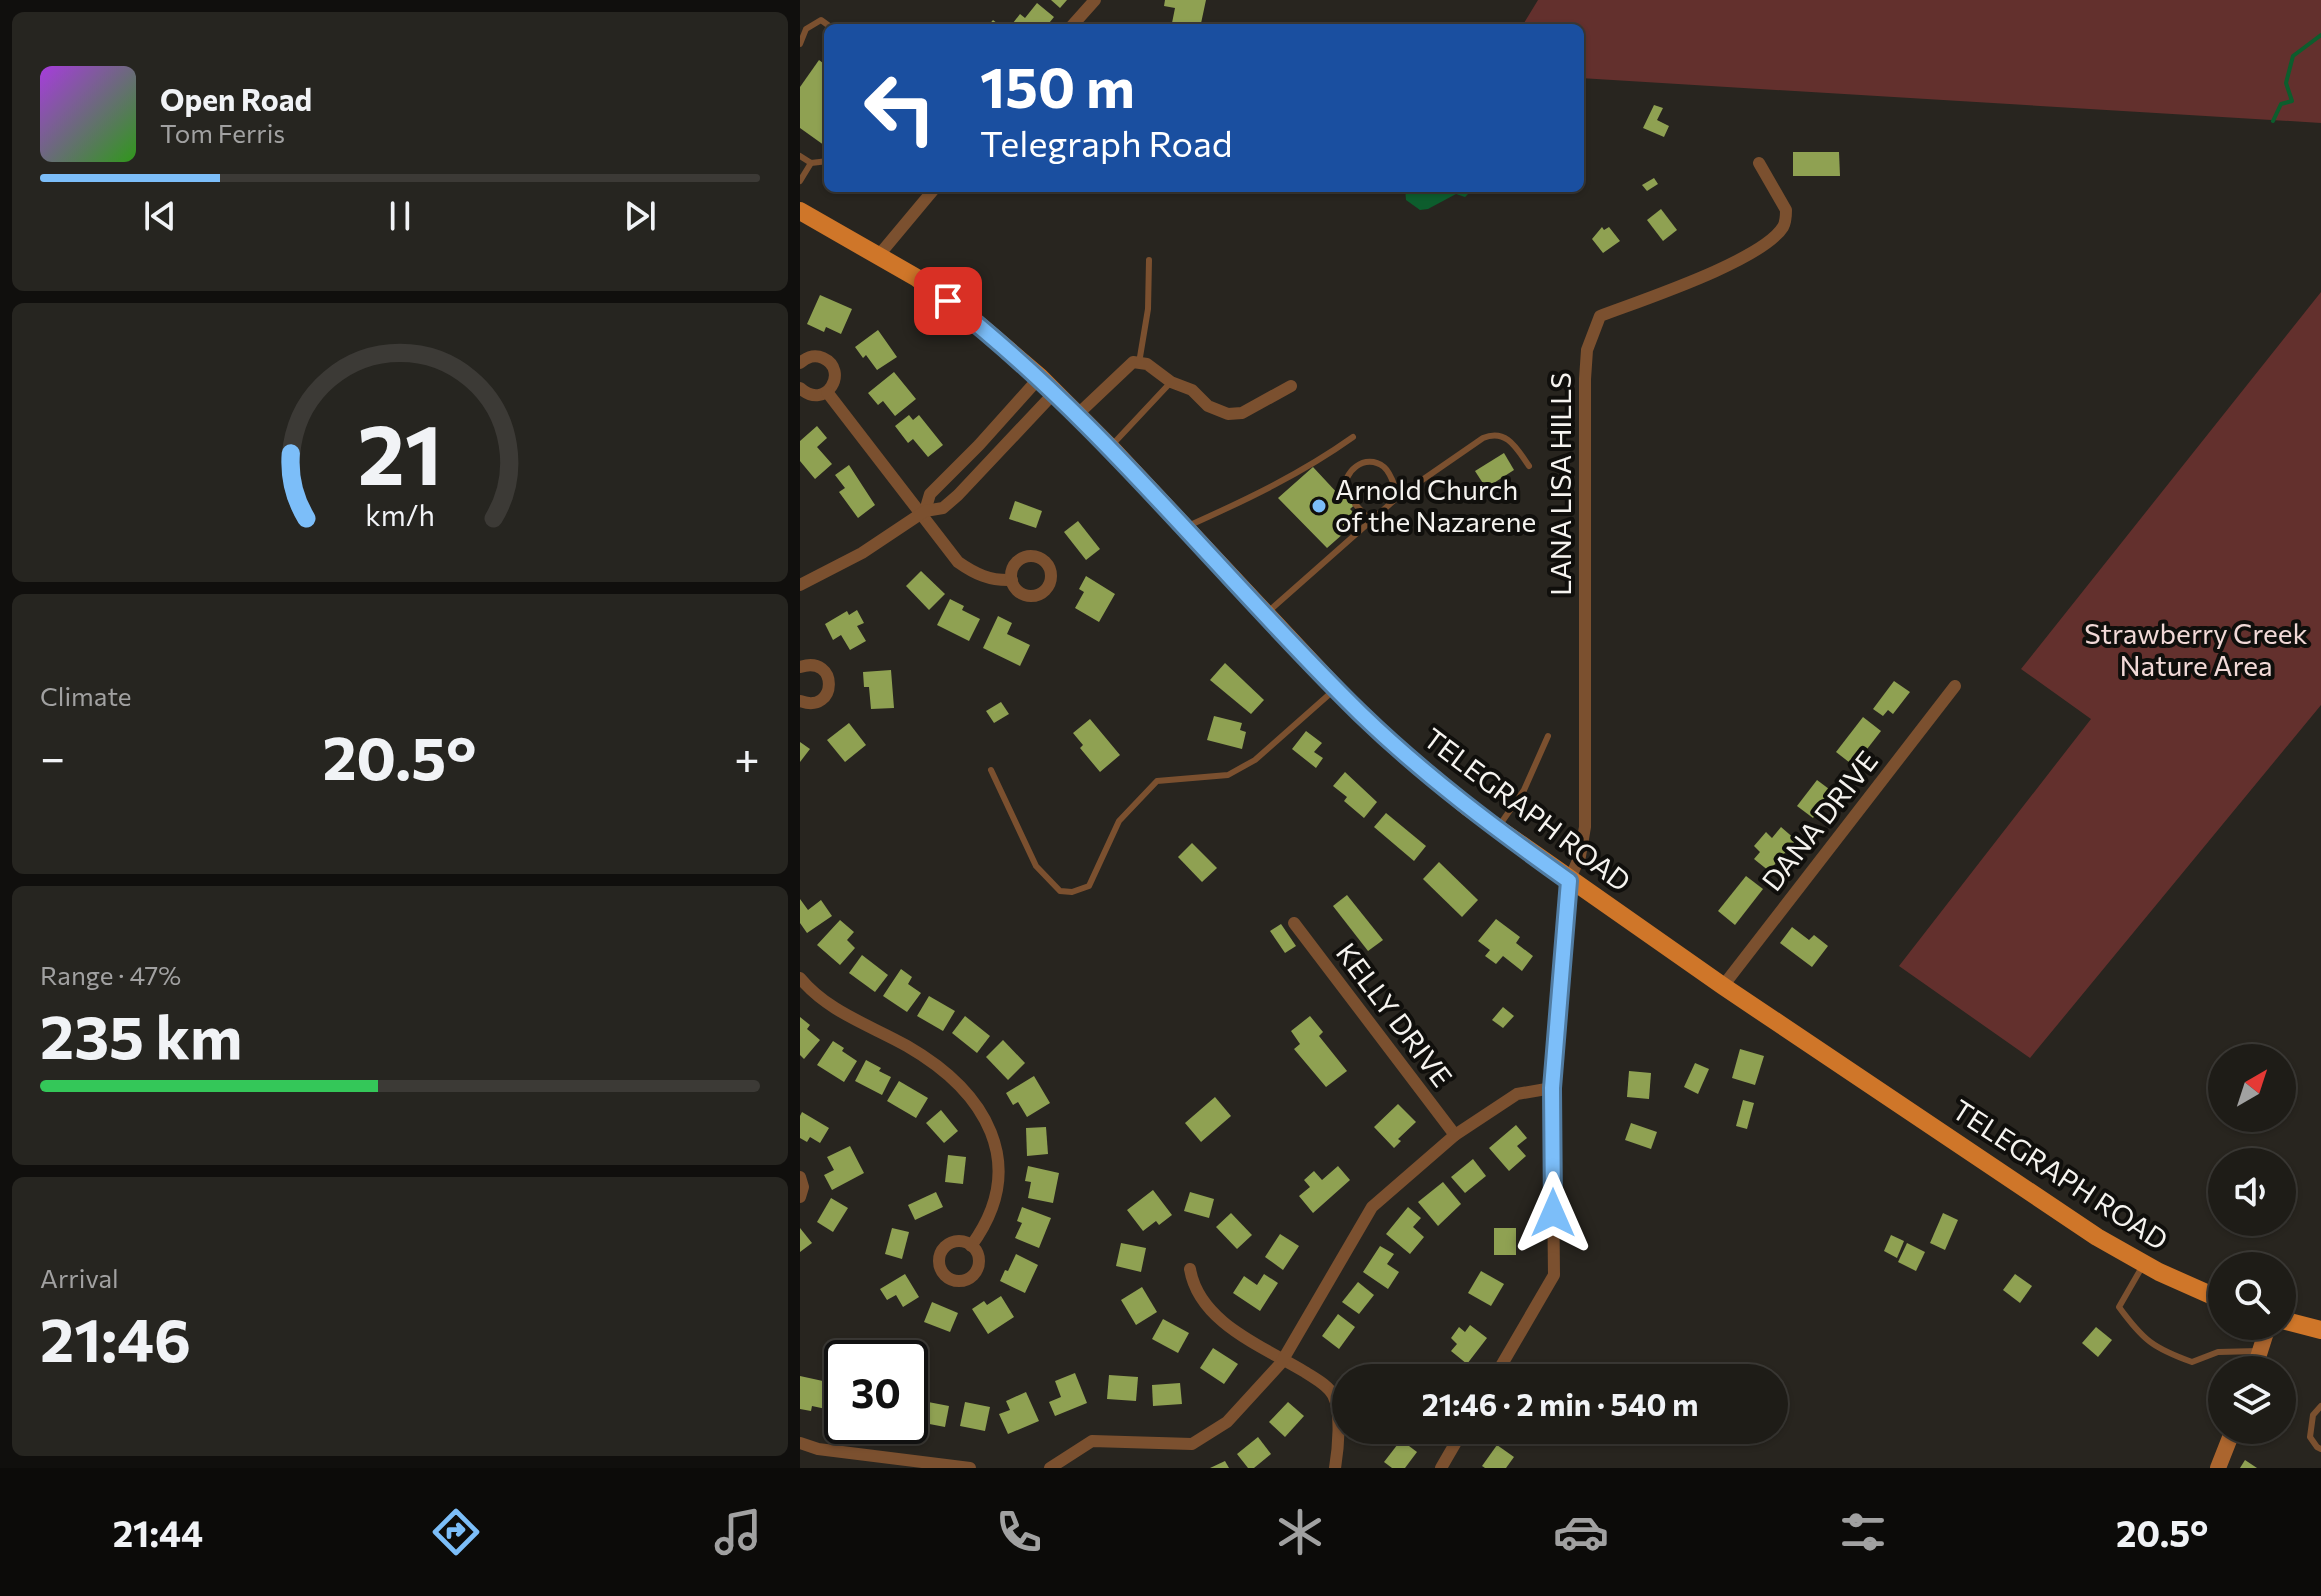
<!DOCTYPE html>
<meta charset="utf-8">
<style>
:root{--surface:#1e1c17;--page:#262520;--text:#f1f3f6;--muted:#a1a1a1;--line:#3c3a36;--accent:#7cbef9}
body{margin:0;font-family:Commissioner,sans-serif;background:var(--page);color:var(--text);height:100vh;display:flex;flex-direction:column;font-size:30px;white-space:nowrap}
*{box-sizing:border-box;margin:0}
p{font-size:26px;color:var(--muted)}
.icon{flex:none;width:44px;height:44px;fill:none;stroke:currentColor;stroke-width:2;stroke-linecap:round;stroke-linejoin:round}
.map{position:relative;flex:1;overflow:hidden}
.panel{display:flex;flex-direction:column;gap:12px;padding:12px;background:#100f0d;width:800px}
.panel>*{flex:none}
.guide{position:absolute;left:24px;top:24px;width:760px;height:168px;border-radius:12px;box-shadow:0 2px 6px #0004,0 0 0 2px var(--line);background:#1a4fa0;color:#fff;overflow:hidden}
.needle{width:52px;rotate:39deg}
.tools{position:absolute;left:1408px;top:1044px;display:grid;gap:16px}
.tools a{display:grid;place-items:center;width:88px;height:88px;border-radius:50%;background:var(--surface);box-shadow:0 2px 6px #0004,0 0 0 2px var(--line);font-size:40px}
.speed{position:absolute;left:24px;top:1340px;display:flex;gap:16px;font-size:40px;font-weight:700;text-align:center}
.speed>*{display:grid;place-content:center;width:104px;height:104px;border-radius:50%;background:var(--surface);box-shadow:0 2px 6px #0004,0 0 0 2px var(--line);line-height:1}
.speed .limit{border:4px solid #111;border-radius:12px;background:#fff;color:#111}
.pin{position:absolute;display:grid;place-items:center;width:68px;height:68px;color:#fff;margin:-34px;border-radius:16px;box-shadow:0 4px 12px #0006}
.me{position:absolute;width:88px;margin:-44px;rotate:0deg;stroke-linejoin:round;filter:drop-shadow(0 0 6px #0008)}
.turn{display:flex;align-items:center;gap:28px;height:168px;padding:0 24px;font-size:36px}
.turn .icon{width:104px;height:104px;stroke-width:2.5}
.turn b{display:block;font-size:56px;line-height:68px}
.big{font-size:60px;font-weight:700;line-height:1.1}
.panel .widget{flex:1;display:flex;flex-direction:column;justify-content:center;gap:12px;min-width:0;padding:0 28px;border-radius:12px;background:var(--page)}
.panel .dial{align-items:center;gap:0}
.dial svg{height:208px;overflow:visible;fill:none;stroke:var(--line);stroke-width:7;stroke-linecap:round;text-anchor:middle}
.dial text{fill:var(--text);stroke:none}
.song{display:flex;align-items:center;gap:24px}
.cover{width:96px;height:96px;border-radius:12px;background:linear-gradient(135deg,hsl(280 70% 55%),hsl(110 70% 35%))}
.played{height:8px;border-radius:4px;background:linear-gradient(90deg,var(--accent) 25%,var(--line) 25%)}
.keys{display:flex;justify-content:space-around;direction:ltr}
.heat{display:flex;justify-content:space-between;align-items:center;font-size:44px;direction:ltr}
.charge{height:12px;border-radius:6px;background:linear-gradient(90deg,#34c759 47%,var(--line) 0)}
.trip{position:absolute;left:532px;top:1364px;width:456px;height:80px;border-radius:40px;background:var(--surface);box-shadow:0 2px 6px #0004,0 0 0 2px var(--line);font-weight:700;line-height:80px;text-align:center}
.menu{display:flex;height:128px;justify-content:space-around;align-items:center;background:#0c0b09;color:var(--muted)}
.menu .icon{width:56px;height:56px}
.menu .on{color:var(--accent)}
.menu b{font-size:36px;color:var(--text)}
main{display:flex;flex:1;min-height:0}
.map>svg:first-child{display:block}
.green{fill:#63302d}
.water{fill:#0d5d2d}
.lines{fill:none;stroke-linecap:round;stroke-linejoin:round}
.stream{stroke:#0d5d2d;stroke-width:4}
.building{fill:#8fa152}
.lane{stroke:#7b502f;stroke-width:6}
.street{stroke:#7b502f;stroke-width:12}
.secondary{stroke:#ab652e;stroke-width:16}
.primary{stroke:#cf7629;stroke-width:18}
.route-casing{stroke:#517ca2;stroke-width:20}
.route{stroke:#7cbef9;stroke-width:14}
.poi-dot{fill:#7cbef9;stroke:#100f0c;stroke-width:3}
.labels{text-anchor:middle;stroke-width:8;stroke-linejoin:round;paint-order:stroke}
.street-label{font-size:28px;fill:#f5f3ef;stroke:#100f0c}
.poi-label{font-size:28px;fill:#f5f3ef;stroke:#100f0c;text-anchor:start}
.park-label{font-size:28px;fill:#f1d9d7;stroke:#100f0c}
</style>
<main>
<section class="panel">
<div class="widget">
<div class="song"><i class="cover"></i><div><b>Open Road</b><p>Tom Ferris</p></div></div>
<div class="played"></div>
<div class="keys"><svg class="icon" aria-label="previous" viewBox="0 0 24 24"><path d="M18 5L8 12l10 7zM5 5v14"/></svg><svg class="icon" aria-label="pause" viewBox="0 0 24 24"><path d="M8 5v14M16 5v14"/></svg><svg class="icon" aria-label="next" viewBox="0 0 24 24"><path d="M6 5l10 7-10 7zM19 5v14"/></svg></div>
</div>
<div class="widget dial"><svg viewBox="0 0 100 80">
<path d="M14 69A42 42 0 1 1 86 69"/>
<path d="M14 69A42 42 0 0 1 8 44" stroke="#7cbef9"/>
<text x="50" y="56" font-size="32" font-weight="700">21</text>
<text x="50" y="72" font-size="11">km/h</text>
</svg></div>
<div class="widget"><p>Climate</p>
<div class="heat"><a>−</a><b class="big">20.5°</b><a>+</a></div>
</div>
<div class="widget"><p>Range · 47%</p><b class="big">235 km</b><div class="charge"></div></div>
<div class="widget"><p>Arrival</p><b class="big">21:46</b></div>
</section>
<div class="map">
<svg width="1521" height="1468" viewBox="0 0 1521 1468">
<rect width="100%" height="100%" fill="#28251f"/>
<g class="green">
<polygon points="738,0 1521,0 1521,123 780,78 780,28 721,28"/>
<polygon points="1521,292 1521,705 1230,1058 1099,966 1291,719 1221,669"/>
</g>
<polygon class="water" points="605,188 674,188 665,197 656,194 628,209 620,210 606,200"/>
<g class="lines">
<polyline class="stream" points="1473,121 1481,104 1492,101 1486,83 1493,56 1521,35"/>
</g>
<g class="building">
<polygon points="251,0 267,0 260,8"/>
<polygon points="365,0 406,0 400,28 371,28 375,8 364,6"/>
<polygon points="237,3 254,17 245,28 216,28 213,23 220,14 225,18"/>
<polygon points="193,20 203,28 186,28"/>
<polygon points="19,60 28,67 28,148 0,128 0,87"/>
<polygon points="854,105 863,108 857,120 869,126 864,137 843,128"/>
<polygon points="993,152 1039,152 1040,176 993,176"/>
<polygon points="854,178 858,184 847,191 842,185"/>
<polygon points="861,209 877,230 863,241 847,220"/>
<polygon points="802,227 804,230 809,227 820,241 803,253 792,239"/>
<polygon points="20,295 52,309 41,334 26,327 24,332 7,324"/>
<polygon points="78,330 97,357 77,370 66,355 63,358 55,347"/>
<polygon points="94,372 116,399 95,416 83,401 78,405 68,393"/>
<polygon points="109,415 113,420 119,415 143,445 128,457 113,439 108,443 95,426"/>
<polygon points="17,426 27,438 17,447 32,464 15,479 0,461 0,441"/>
<polygon points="704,453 714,470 686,488 675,471"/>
<polygon points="49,465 75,505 58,518 39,492 45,488 35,475"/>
<polygon points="513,467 540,496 549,488 560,500 550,509 560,519 527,548 478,498"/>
<polygon points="215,501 242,511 236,528 209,519"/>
<polygon points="278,521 300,549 286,560 264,532"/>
<polygon points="121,571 145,594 129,610 106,586"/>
<polygon points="286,576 315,594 299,622 275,608 284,592 279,589"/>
<polygon points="150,599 164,606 162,610 180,619 169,641 137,625"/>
<polygon points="57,610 64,623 57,626 66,641 50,650 41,635 33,640 25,624 47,611 49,615"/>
<polygon points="198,616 212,623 207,634 230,645 220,666 183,648"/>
<polygon points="425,663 464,700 451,714 410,680"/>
<polygon points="91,670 94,708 71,709 69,687 64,687 63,672"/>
<polygon points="1094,681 1110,692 1093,714 1088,710 1083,716 1073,709"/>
<polygon points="201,702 209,714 194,723 186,711"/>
<polygon points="414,716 442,723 440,730 446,732 442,749 407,740"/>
<polygon points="1063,717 1081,731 1054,766 1036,752"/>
<polygon points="290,719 320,755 300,772 280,748 283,745 273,733"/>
<polygon points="49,723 66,745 45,762 27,740"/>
<polygon points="506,731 522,743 514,752 523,758 516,768 492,749"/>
<polygon points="0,742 10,749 0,762"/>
<polygon points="545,772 577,802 564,818 544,801 547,797 533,786"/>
<polygon points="1017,780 1033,792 1013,818 997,806"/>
<polygon points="586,813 626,846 614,861 574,827"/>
<polygon points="981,827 996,840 969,871 954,859 960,852 954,846 966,832 972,838"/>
<polygon points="392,843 417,868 402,882 378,857"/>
<polygon points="639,862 678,900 662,917 623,879"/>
<polygon points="946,876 963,889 935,925 918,911"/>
<polygon points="547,895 583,940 568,951 533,906"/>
<polygon points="0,899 8,910 21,900 32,916 7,933 0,923"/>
<polygon points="696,919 720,937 716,943 733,956 722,971 703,956 696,964 685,956 690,950 678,941"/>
<polygon points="40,920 54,932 47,940 55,948 40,965 17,945"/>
<polygon points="481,924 496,946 485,953 470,931"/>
<polygon points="992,927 1009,940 1014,935 1028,946 1012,967 980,943"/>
<polygon points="62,955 88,975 75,992 49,973"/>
<polygon points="101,969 112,977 108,984 121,993 107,1012 83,996"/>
<polygon points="129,996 155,1011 143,1031 117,1016"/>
<polygon points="703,1007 714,1016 703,1028 692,1020"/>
<polygon points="165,1016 190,1036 177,1053 152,1033"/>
<polygon points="510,1016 523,1032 519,1036 547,1071 526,1087 494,1049 500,1044 491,1031"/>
<polygon points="0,1017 10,1025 7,1029 20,1040 4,1059 0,1055"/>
<polygon points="203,1040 225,1063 208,1080 186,1057"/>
<polygon points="33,1041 44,1048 42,1051 57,1061 44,1082 17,1065"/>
<polygon points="940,1049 964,1056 955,1085 932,1078"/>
<polygon points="66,1060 81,1068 79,1071 91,1077 82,1095 55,1081"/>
<polygon points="895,1063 909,1069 898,1094 884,1087"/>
<polygon points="829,1071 851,1073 849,1099 827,1097"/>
<polygon points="234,1076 250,1103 227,1117 218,1102 213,1105 206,1093"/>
<polygon points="99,1081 128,1098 116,1118 87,1101"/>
<polygon points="415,1097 431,1116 401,1142 385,1123"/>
<polygon points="943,1100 954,1103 947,1129 936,1126"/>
<polygon points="598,1104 616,1122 598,1139 601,1141 594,1148 574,1127"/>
<polygon points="141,1110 158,1131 144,1143 126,1123"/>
<polygon points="2,1112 29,1128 20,1143 10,1137 7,1142 0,1138 0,1116"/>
<polygon points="831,1123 857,1132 851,1149 825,1140"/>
<polygon points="716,1125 727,1138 717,1146 726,1156 709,1171 689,1148"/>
<polygon points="246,1127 248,1154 227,1156 226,1128"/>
<polygon points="50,1146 64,1173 32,1190 24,1175 34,1170 27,1157"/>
<polygon points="148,1155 166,1157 163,1184 145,1182"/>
<polygon points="673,1159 686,1176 665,1193 651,1177"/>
<polygon points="228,1166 259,1173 253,1203 228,1198 231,1182 225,1181"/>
<polygon points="538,1166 550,1180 513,1213 499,1196 510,1187 504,1180 514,1171 522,1180"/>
<polygon points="643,1182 661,1204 638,1226 618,1202"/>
<polygon points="353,1190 372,1215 359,1225 356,1221 343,1231 327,1210"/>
<polygon points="136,1192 143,1207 115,1220 108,1205"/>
<polygon points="390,1192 414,1199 409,1218 384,1211"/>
<polygon points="31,1198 48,1208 33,1232 17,1222"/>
<polygon points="222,1207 251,1218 239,1248 215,1238 222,1223 217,1221"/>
<polygon points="608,1207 621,1218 613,1227 624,1237 610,1254 586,1234"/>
<polygon points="431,1213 452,1235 437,1249 416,1227"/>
<polygon points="1143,1213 1158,1220 1145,1250 1130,1243"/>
<polygon points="0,1228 12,1243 0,1252"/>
<polygon points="92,1228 109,1232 102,1259 85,1254"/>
<rect x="694" y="1228" width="22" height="27"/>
<polygon points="480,1234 499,1246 483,1270 465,1257"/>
<polygon points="1091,1235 1104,1241 1097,1258 1084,1251"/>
<polygon points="321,1243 346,1248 341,1272 316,1266"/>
<polygon points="1107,1243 1125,1252 1116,1271 1098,1262"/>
<polygon points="580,1246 594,1254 587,1264 599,1272 588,1289 563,1272"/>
<polygon points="216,1254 238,1265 225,1293 200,1281 205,1270 208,1271"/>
<polygon points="681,1271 704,1284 691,1306 668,1293"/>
<polygon points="105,1274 119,1297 103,1307 96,1295 87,1300 80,1289"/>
<polygon points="464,1274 478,1283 460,1311 433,1293 444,1276 457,1285"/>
<polygon points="1215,1274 1232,1286 1220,1303 1203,1290"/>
<polygon points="558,1282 574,1295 559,1314 542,1302"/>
<polygon points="342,1287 357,1312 336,1325 321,1300"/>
<polygon points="201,1296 214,1317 188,1334 172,1309 184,1301 187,1305"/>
<polygon points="132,1302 158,1313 150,1332 124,1322"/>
<polygon points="538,1314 555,1327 539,1349 522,1336"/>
<polygon points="363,1319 389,1333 378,1353 352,1339"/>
<polygon points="670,1325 687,1338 667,1364 651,1351 657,1344 651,1338 659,1327 665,1332"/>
<polygon points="1296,1327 1312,1340 1298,1357 1282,1343"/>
<polygon points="413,1348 438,1364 424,1384 400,1368"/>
<polygon points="569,1366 576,1378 549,1378"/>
<polygon points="275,1373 287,1403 255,1416 249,1402 261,1397 255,1381"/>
<polygon points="309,1375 338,1377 336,1401 307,1399"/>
<polygon points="0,1376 32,1383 26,1409 12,1406 11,1411 0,1409"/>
<polygon points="39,1381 42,1382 42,1414 35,1413"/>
<polygon points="380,1383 382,1404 353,1406 352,1385"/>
<polygon points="226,1392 239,1421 208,1434 199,1414 210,1410 206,1401"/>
<polygon points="123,1401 149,1406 145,1427 119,1422"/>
<polygon points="165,1402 190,1407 185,1431 160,1426"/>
<polygon points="488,1402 504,1416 485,1437 469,1422"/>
<polygon points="618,1430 635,1430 629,1438"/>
<polygon points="458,1437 471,1454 454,1468 448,1468 437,1454"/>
<polygon points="601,1440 617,1452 605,1468 592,1468 584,1462"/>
<polygon points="697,1445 714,1457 706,1468 685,1468 682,1466"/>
<polygon points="1445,1460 1457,1468 1440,1468"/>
<polygon points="425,1461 429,1468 410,1468"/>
</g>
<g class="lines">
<g class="lane">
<polyline points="0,44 6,29 21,20 32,28"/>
<polyline points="0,156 11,163 28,161"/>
<polyline points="0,181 11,163"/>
<polyline points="339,363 348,309 349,260"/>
<polyline points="313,444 371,382"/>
<path d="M545 492C542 472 565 452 584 467 592 474 594 487 599 496"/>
<polyline points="555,504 570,520"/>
<path d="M388 526C446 500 501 474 553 437"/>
<path d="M469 611 599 496 683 438C707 428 717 449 729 466"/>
<polyline points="191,770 236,866 260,891 272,892 289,886 319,821 357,781 428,775 455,760 533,691"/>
<polyline points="699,826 724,790 748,736"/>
<path d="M1342 1267 1319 1307C1343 1340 1353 1348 1392 1362L1418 1352 1458 1351"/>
<polyline points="1521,1406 1513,1415 1510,1437 1517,1447 1521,1449"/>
</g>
<g class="street">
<polyline points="270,28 295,0"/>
<polyline points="79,255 135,188"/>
<path d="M0 363C7 357 14 354 23 358 50 370 26 412 0 388"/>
<path d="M27 392 158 562C175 574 190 581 212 580"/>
<polyline points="278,414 333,362 347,364 371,382 392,390 408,406 428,414 442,413 491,386"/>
<polyline points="125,511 130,494 179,445 240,377"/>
<circle cx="231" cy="576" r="20"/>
<polyline points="0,585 62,553 125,511 143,508 158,495 255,392"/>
<path d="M0 667C39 654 38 715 0 701"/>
<polyline points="494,923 655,1135"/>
<path d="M0 978C28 1012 70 1025 107 1046 185 1091 231 1164 171 1246"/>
<polyline points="923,986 1155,686"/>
<polyline points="0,1177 3,1187 0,1197"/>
<circle cx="159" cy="1261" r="20"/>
<path d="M390 1269C399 1323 464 1347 505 1372 514 1378 528 1385 533 1395 542 1412 538 1450 535 1468"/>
<path d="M694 1378 754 1275 752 1088 769 881 780 856 785 827V379L787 350 800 316C839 301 962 261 983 227 986 222 986 216 986 210L959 163"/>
<polyline points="0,1443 18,1449 170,1468"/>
<polyline points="250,1468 292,1441 392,1444 427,1422 481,1363 572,1207 655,1135 717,1094 752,1088"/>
<polyline points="641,1468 663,1430"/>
</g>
<g class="secondary">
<polyline points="1454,1370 1468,1326"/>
<polyline points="1418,1468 1433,1430"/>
</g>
<g class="primary">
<polyline points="0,211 117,278 178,324 240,377 310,447 542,695 593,744 669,808 923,986 1297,1237 1359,1272 1422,1300"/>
<polyline points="1482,1320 1521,1330"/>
</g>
</g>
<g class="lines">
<defs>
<path id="route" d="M148 301C303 422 421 577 561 714 625 776 696 829 769 881L752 1088 753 1213"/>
</defs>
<use href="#route" class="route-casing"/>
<use href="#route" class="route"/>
</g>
<circle class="poi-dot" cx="519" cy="506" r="8"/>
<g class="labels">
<g class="street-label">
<text transform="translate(761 484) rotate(-90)" y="10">LANA LISA HILLS</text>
<text transform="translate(727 810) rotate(37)" y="10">TELEGRAPH ROAD</text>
<text transform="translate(1020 821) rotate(-52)" y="10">DANA DRIVE</text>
<text transform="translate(594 1015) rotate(53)" y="10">KELLY DRIVE</text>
<text transform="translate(1260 1175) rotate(33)" y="10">TELEGRAPH ROAD</text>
</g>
<g class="poi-label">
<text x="535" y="500">Arnold Church<tspan x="535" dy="32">of the Nazarene</tspan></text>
</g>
<g class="park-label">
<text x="1396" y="644">Strawberry Creek<tspan x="1396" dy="32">Nature Area</tspan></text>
</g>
</g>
</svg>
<div class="tools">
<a><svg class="needle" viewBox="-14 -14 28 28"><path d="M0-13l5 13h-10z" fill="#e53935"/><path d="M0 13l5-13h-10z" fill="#a1a1a1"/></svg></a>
<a><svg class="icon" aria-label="sound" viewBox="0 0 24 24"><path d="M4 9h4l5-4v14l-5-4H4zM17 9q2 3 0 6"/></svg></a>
<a><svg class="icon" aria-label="search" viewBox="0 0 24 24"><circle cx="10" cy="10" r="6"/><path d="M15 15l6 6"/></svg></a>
<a><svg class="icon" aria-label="layers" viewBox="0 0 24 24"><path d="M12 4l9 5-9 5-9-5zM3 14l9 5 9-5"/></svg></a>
</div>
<div class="speed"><div class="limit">30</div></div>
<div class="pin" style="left:148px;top:301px;background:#d93025"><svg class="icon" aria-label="arrive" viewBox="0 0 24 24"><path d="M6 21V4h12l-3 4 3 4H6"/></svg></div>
<svg class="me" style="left:753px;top:1213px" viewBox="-20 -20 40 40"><path d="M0-17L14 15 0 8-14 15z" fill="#7cbef9" stroke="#fff" stroke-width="4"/></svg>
<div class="trip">21:46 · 2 min · 540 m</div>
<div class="guide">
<div class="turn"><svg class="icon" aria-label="left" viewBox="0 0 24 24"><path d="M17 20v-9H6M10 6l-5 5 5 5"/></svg><div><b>150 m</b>Telegraph Road</div></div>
</div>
</div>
</main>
<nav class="menu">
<b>21:44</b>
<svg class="icon on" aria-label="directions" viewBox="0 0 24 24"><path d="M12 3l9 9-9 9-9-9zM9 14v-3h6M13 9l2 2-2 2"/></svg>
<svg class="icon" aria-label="music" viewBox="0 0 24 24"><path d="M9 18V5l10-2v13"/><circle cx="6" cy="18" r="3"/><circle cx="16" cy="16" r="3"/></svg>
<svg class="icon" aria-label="phone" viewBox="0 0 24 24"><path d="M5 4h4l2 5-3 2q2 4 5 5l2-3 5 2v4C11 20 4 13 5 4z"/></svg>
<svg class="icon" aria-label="climate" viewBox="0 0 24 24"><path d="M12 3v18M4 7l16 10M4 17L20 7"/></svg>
<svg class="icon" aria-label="car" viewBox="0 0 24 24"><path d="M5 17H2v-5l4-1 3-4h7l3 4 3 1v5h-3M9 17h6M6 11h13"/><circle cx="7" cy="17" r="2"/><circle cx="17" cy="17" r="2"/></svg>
<svg class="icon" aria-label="filters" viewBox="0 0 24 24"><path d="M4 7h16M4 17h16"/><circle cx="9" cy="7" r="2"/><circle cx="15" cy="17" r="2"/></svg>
<b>20.5°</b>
</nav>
